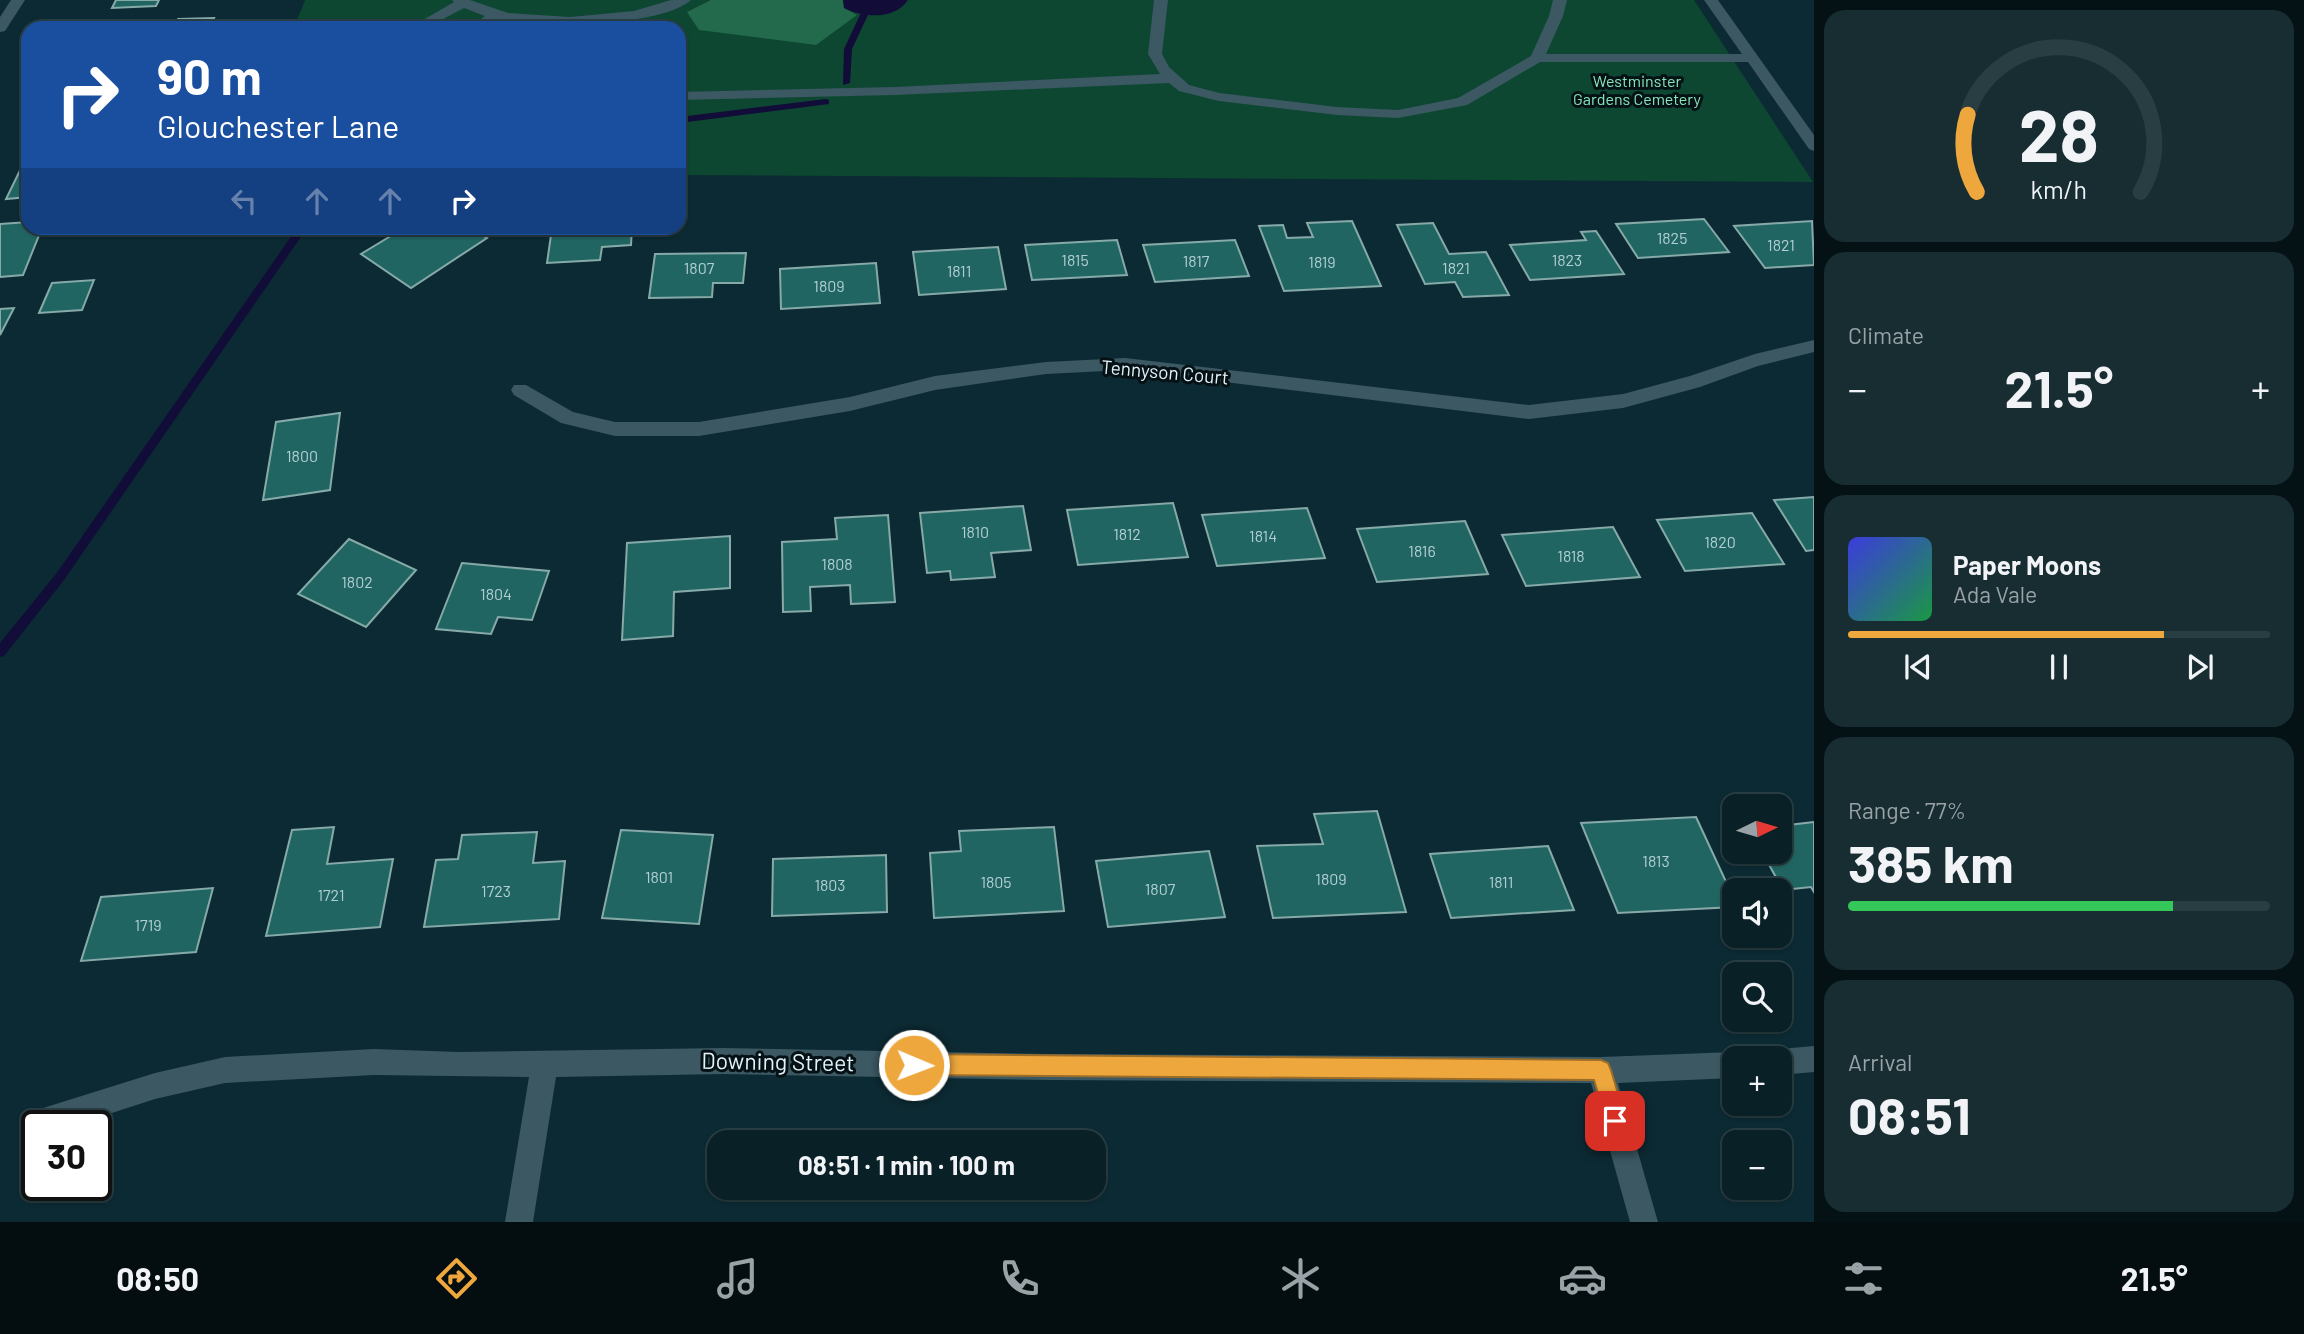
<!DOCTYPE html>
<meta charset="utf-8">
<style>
:root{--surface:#092026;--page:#172d32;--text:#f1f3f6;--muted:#99a3a7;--line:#293e43;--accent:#eea73d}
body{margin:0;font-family:Barlow,sans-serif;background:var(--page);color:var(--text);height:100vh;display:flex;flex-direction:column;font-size:26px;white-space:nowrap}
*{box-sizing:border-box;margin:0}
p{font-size:23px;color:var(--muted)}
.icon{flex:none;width:38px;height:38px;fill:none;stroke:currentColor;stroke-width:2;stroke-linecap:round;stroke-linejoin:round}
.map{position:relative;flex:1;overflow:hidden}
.sheet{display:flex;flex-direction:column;gap:10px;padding:10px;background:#051215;width:490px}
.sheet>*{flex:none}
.guide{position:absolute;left:21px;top:21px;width:665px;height:214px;border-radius:21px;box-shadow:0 2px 5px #0004,0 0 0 2px var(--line);background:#1a4fa0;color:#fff;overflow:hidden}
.needle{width:46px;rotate:85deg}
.tools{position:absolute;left:1722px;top:794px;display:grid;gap:14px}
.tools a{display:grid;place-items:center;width:70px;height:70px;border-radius:14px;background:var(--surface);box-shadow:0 2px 5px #0004,0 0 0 2px var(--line);font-size:35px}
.speed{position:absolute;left:21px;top:1110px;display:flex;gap:14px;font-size:35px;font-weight:700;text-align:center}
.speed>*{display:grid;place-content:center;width:91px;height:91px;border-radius:50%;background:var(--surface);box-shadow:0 2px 5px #0004,0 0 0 2px var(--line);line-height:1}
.speed .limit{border:4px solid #111;border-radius:10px;background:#fff;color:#111}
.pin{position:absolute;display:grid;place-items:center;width:60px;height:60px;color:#fff;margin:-30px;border-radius:14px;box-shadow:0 4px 10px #0006}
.me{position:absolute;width:77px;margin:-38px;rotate:91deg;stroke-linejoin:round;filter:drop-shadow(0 0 5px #0008)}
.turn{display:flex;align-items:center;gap:24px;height:147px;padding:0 21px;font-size:32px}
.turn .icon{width:91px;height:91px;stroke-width:2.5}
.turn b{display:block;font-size:49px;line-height:60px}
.lanes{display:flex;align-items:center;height:66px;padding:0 21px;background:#0003;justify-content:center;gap:35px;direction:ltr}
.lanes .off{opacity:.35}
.big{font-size:52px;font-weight:700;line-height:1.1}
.sheet .card{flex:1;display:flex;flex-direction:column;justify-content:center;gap:10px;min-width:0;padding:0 24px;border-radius:21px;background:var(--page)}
.sheet .dial{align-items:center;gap:0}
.dial svg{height:182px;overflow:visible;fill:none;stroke:var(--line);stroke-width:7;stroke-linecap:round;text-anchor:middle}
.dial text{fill:var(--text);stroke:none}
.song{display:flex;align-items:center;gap:21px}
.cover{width:84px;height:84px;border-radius:10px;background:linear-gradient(135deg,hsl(240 70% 55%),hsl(140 70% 35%))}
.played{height:7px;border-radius:4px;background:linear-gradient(90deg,var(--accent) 75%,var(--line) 75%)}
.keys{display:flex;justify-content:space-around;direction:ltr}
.heat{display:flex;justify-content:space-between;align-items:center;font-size:38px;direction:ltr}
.charge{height:10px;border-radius:5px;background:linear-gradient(90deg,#34c759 77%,var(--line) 0)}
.trip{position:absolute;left:707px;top:1130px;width:399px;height:70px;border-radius:21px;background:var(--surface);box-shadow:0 2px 5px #0004,0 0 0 2px var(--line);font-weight:700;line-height:70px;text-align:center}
.menu{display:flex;height:112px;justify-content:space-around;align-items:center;background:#040d0f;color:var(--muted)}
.menu .icon{width:49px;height:49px}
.menu .current{color:var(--accent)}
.menu b{font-size:32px;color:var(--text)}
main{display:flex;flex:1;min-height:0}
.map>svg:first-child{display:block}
.green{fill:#0d4731}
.forest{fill:#23694c}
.water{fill:#120c39}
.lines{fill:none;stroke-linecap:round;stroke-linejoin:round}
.stream{fill:#120c39;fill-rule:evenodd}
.building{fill:#216563;stroke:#86aaa8;stroke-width:2}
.minor{fill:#3b5863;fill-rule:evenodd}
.route{fill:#eea73d;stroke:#9b6d28;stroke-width:2}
.labels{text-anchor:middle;stroke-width:6;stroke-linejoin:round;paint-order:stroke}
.far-park-label{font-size:16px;fill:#85e7ba;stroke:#051115}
.number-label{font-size:16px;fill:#b1cfd3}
.street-label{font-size:19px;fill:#e1f2f8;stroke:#051115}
.near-street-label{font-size:23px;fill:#e1f2f8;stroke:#051115}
</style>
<main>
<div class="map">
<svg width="1814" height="1222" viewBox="0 0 1814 1222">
<rect width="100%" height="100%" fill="#0c2a33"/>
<polygon class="green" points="305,0 1694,0 1813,182 679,175 679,28 294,28"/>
<polygon class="forest" points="711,0 843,0 844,8 857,15 816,45 699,30 687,12"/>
<path class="water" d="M843 0H908C895 20 863 18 844 8Z"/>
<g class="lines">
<g class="stream">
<polygon points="867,0 875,0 852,49 850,83 843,85 844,49"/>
<polygon points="826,99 829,100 829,104 679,123 679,117"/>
<polygon points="297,228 307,228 64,580 4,656 0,657 0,643 56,574"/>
</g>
</g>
<g class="building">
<polygon points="116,0 159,0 156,6 112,8"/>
<polygon points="214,18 209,28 173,28 178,19"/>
<polygon points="28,154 28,197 6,199"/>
<polygon points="1704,219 1729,252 1638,258 1616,224"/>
<polygon points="1352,221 1381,286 1284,291 1259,226 1283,225 1287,238 1313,237 1307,223"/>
<polygon points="1812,221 1814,265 1765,268 1734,226"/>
<polygon points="28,222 28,228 42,228 23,275 0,277 0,224"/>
<polygon points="1433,223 1449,254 1486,252 1509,295 1463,297 1455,282 1425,284 1397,225"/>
<polygon points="404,228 470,228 487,238 411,288 361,254"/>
<polygon points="552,228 632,228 631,245 602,247 600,260 547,263"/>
<polygon points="1596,231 1624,274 1530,280 1510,245 1586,240 1581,232"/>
<polygon points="1117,240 1127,275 1032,280 1025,245"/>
<polygon points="1235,240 1249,276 1155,282 1143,245"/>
<polygon points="998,247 1006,289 919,295 913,252"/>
<polygon points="746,253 743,283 713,283 712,297 649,298 655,254"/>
<polygon points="876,263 880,303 781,309 780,269"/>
<polygon points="94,280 82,310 39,313 52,283"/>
<polygon points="14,308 0,335 0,309"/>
<polygon points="340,413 330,490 263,500 276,422"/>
<polygon points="1814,497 1814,550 1806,551 1774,500"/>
<polygon points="1173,503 1188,557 1078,565 1067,510"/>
<polygon points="1023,506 1031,550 991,553 995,577 951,580 950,571 927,573 920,513"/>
<polygon points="1307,508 1325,558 1217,566 1202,515"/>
<polygon points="1752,513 1784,564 1685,571 1657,520"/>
<polygon points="888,515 895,602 851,604 850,585 810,587 811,611 783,612 782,542 837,539 835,518"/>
<polygon points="1465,521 1488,574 1377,582 1357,529"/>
<polygon points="1613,527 1640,577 1526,586 1502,535"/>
<polygon points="730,536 730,588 674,592 673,636 622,640 627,543"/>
<polygon points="349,539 416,570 366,627 298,594"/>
<polygon points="462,563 549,571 532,620 498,617 491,634 436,629"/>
<polygon points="1377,811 1406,912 1273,918 1257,846 1323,844 1314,814"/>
<polygon points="1696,817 1734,899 1734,907 1618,913 1581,823"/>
<polygon points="1814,822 1814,892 1811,887 1783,890 1762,852 1780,852 1780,826"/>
<polygon points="334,827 327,864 393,859 380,927 266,936 292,830"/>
<polygon points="1054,827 1064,911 934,918 930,853 961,851 959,831"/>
<polygon points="621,830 713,835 699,924 602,918"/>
<polygon points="537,832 533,863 565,861 559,919 424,927 436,860 458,859 462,835"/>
<polygon points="1548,846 1574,910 1451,918 1430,854"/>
<polygon points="1209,851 1225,917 1108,927 1096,861"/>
<polygon points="886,855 887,912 772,916 773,859"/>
<polygon points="213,888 196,952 81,961 101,897"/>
</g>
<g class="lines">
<g class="minor">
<polygon points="11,0 25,0 5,31 0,32 0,17"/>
<path d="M452 0H470L508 13 570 17 634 11 671 0H691C661 27 537 29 498 19L485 28H469L485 16 464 8 426 28H409L454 2Z"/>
<polygon points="1154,0 1168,0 1162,54 1169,67 1189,85 1219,93 1337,107 1398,110 1458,98 1531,56 1549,16 1553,0 1567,0 1563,16 1546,54 1742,54 1704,0 1718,0 1814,135 1814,151 1809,149 1748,62 1540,62 1467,105 1398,118 1337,115 1219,101 1179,91 1169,83 895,95 679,100 679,92 895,87 1160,74 1148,54"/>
<polygon points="1814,340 1814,352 1758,366 1700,387 1623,408 1529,419 1125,370 1046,374 935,390 850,411 699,436 615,436 561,423 514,395 511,390 514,385 526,385 573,412 615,422 699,422 850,397 935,376 1046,362 1125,358 1529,405 1623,394 1690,376 1755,354"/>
<polygon points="1814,1046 1814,1072 1780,1075 1780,1059 1768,1059 1771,1053 1780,1049"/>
<polygon points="723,1048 1050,1054 1601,1057 1734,1052 1745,1059 1734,1059 1734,1078 1618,1083 1658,1222 1630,1222 1591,1083 1050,1080 723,1074 556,1077 533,1222 505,1222 529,1077 374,1075 225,1083 155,1099 75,1125 37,1125 37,1135 30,1133 26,1123 30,1113 40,1109 155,1073 225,1057 374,1049 459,1052"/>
</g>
</g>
<polygon class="route" points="914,1054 1601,1060 1608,1063 1611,1070 1626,1121 1623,1128 1615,1131 1608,1128 1594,1080 914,1075 907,1072 904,1065 907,1057"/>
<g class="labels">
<g class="far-park-label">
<text x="1637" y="87">Westminster<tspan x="1637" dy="18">Gardens Cemetery</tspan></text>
</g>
<g class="number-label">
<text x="1672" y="244">1825</text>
<text x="1781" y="251">1821</text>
<text x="1075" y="266">1815</text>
<text x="1567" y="266">1823</text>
<text x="1196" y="267">1817</text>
<text x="1322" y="268">1819</text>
<text x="699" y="274">1807</text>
<text x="1456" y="274">1821</text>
<text x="959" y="277">1811</text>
<text x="829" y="292">1809</text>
<text x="302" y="462">1800</text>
<text x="975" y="538">1810</text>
<text x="1127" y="540">1812</text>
<text x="1263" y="542">1814</text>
<text x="1720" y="548">1820</text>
<text x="1422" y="557">1816</text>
<text x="1571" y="562">1818</text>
<text x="837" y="570">1808</text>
<text x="357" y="588">1802</text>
<text x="496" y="600">1804</text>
<text x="1656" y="867">1813</text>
<text x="659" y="883">1801</text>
<text x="1331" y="885">1809</text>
<text x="996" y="888">1805</text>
<text x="1501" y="888">1811</text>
<text x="830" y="891">1803</text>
<text x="1160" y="895">1807</text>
<text x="496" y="897">1723</text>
<text x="331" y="901">1721</text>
<text x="148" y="931">1719</text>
</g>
<g class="street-label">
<text transform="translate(1165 372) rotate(5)" y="7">Tennyson Court</text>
</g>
<g class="near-street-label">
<text transform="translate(778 1062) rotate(1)" y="8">Downing Street</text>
</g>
</g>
</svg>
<div class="tools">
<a><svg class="needle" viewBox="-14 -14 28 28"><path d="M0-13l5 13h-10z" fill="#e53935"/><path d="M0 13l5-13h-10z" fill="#99a3a7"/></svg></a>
<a><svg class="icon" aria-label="sound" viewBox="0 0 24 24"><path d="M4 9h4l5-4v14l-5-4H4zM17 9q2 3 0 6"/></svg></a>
<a><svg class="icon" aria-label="search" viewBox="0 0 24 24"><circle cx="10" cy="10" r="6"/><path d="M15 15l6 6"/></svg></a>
<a>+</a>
<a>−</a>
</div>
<div class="speed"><div class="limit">30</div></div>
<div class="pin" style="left:1615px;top:1121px;background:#d93025"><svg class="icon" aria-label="arrive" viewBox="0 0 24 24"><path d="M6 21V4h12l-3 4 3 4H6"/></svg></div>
<svg class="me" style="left:914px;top:1065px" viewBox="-20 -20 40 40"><circle r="17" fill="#eea73d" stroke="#fff" stroke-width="3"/><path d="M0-11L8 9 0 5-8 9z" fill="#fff"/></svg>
<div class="trip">08:51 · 1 min · 100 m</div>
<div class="guide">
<div class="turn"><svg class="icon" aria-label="right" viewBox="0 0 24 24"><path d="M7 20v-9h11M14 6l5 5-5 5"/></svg><div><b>90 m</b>Glouchester Lane</div></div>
<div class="lanes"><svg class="icon off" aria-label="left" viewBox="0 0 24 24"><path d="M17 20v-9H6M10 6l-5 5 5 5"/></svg><svg class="icon off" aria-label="ahead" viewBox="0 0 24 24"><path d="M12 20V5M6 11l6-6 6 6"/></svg><svg class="icon off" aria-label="ahead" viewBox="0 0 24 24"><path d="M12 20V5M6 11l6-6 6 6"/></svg><svg class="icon" aria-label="right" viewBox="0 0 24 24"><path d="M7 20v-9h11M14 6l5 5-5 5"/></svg></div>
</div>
</div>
<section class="sheet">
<div class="card dial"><svg viewBox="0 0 100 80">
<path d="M14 69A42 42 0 1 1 86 69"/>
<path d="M14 69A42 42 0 0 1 10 35" stroke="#eea73d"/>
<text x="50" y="56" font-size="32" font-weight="700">28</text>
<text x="50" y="72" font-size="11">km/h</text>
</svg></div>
<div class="card"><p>Climate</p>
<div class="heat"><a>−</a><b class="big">21.5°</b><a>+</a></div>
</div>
<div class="card">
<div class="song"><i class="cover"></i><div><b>Paper Moons</b><p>Ada Vale</p></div></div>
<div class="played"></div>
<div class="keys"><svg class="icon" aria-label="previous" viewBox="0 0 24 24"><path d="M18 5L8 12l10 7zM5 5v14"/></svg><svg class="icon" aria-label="pause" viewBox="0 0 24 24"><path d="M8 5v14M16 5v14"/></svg><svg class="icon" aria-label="next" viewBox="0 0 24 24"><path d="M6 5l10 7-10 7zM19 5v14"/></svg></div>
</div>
<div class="card"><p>Range · 77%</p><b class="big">385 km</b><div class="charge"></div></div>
<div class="card"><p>Arrival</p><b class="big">08:51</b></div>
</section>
</main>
<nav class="menu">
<b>08:50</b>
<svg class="icon current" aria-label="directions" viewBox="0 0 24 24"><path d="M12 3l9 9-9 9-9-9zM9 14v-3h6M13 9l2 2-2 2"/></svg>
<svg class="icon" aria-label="music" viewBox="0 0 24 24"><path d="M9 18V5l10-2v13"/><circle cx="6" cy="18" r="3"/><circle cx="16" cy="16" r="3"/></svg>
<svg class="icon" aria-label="phone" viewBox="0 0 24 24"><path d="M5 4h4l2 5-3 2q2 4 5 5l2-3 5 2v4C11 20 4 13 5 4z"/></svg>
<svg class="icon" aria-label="climate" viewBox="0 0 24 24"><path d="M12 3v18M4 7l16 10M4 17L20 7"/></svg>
<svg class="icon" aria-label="car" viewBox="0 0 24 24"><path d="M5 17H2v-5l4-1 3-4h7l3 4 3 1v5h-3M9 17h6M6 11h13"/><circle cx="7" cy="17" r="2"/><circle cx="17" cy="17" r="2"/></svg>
<svg class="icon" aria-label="filters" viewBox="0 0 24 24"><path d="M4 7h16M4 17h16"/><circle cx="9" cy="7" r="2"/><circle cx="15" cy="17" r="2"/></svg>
<b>21.5°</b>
</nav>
